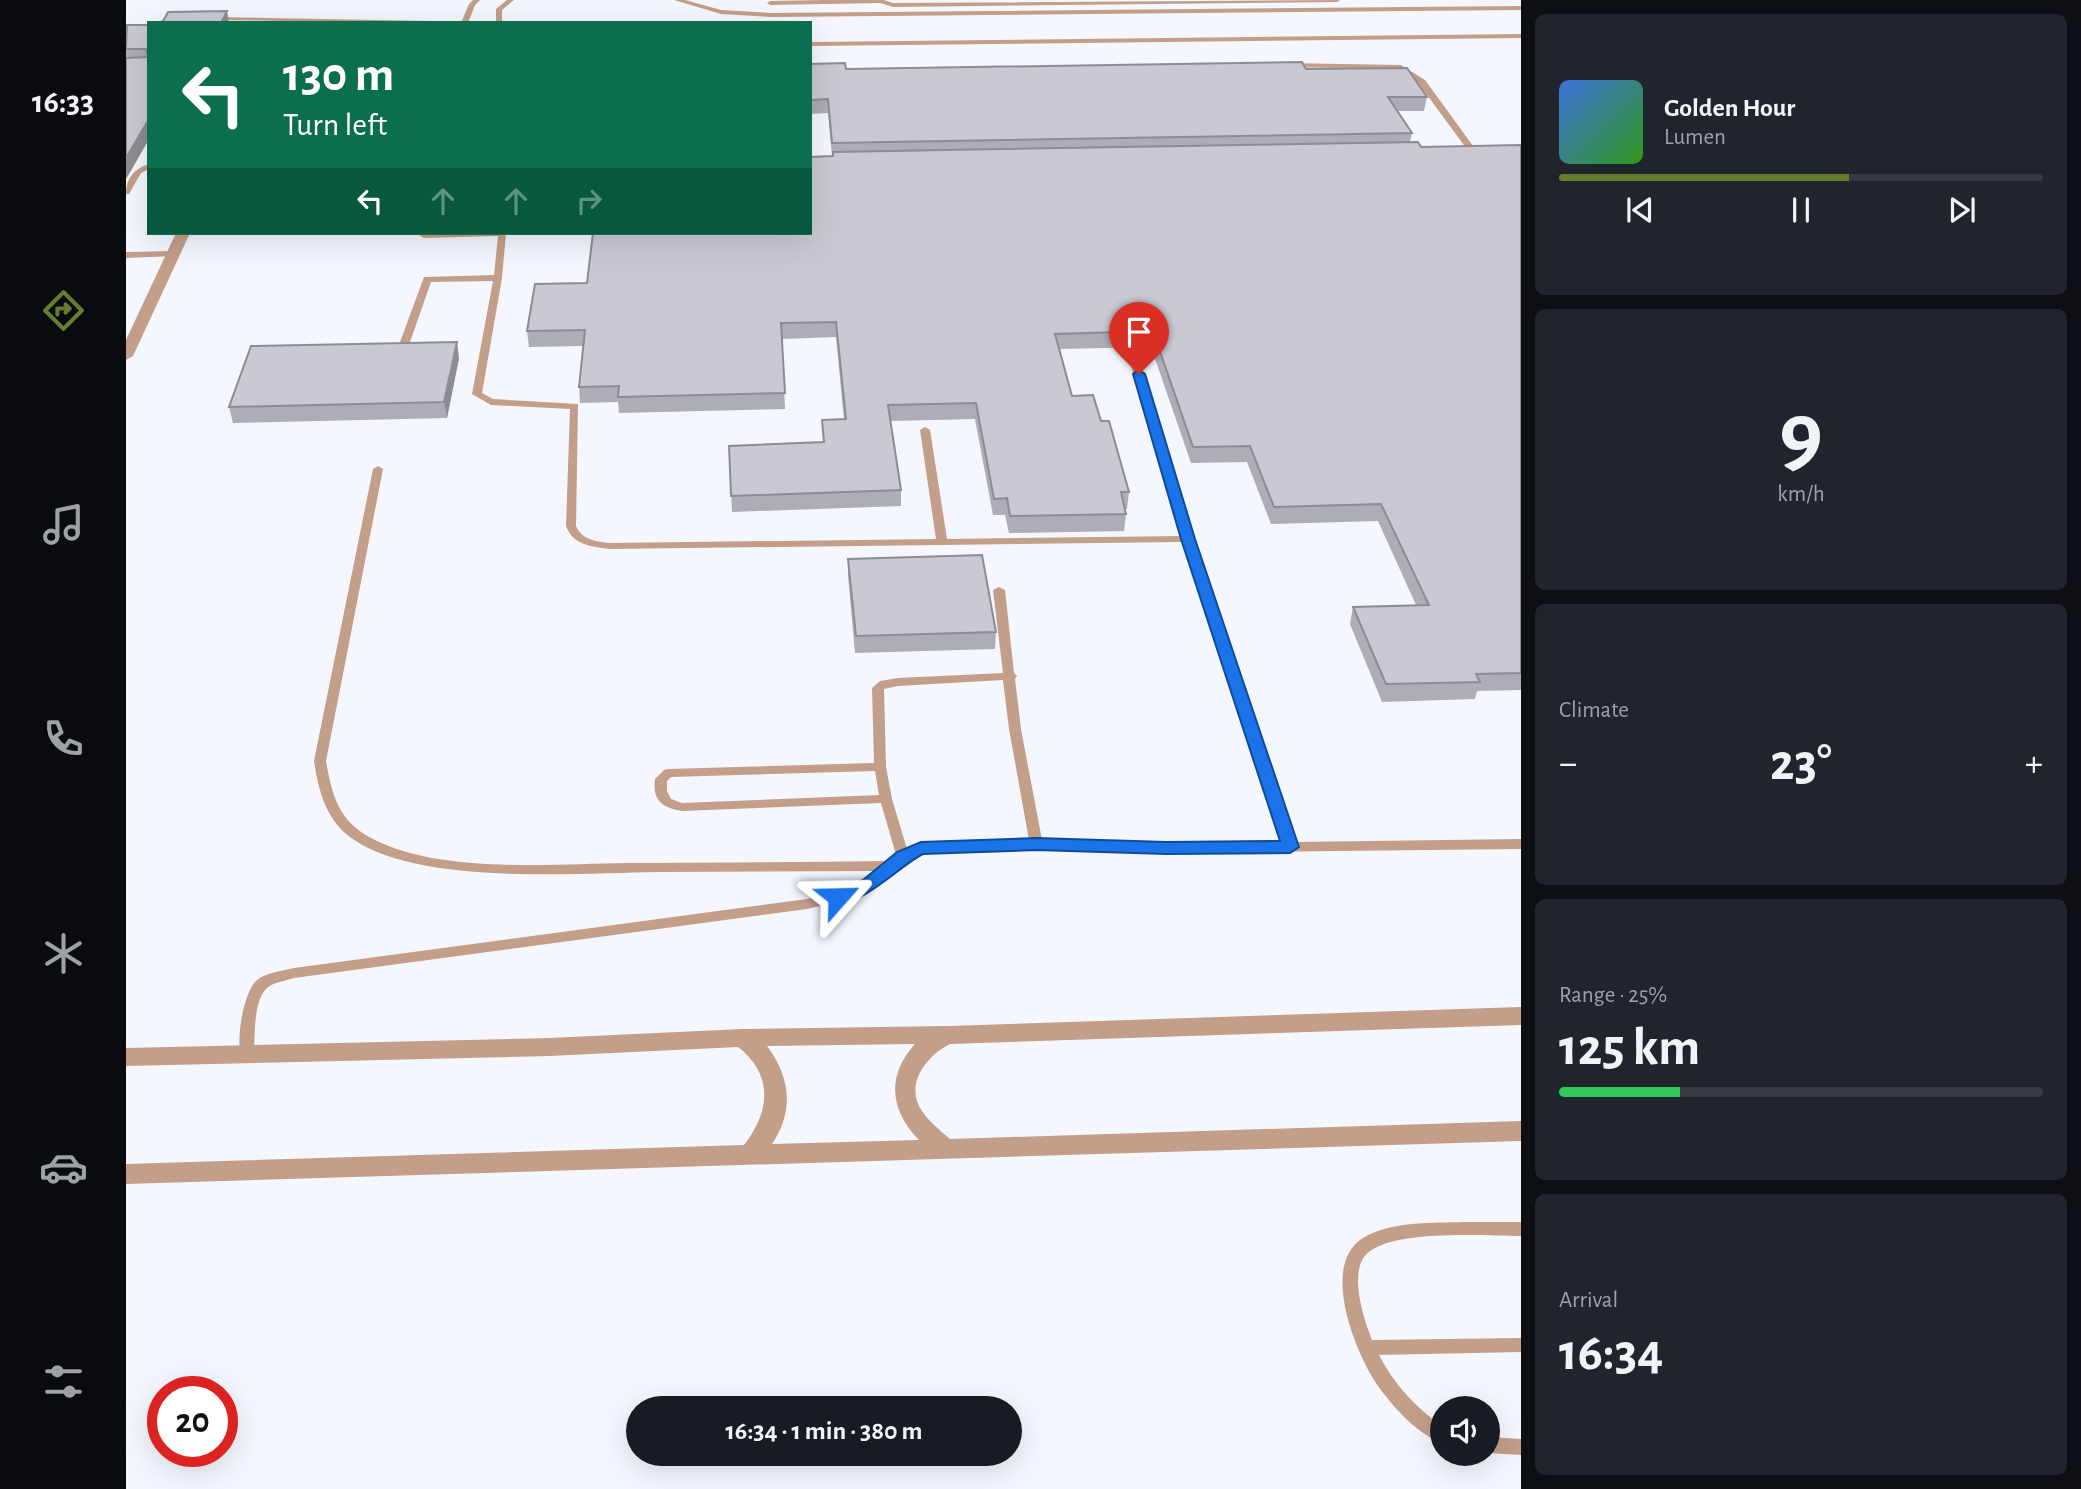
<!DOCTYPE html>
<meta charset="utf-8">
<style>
:root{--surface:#171b24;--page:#20242c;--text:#f1f3f6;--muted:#9ea1a6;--line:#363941;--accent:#647d2f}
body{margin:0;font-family:"Alegreya Sans",sans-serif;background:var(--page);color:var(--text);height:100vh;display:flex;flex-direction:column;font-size:26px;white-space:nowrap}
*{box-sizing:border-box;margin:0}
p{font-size:23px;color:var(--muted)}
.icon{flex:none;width:38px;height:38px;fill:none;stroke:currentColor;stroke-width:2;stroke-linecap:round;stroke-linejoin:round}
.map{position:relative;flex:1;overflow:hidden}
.drawer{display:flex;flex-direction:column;gap:14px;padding:14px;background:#0d0f14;width:560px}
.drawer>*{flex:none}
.hud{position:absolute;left:21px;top:21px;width:665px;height:214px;border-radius:0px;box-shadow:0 7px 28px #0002;background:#0b6e4f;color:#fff;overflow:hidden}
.controls{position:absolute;left:1304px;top:1396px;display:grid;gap:14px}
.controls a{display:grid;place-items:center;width:70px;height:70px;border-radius:50%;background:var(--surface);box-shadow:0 7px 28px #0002;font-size:35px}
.speed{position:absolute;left:21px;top:1376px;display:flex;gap:14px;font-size:35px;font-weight:700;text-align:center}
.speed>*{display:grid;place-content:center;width:91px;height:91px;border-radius:50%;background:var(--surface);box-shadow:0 7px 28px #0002;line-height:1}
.speed .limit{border:10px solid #d22;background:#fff;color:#111}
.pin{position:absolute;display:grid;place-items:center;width:60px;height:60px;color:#fff;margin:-72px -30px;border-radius:50% 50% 50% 0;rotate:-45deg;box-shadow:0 0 7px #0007}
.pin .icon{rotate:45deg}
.me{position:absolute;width:77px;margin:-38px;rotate:65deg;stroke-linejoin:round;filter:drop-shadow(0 0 5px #0008)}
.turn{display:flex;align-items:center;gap:24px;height:147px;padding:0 21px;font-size:32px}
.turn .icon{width:91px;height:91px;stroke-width:2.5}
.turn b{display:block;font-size:49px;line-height:60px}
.lanes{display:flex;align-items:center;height:66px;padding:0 21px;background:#0003;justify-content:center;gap:35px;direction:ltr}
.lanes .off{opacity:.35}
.big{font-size:52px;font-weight:600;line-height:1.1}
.drawer .card{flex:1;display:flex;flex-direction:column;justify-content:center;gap:10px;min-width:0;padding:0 24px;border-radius:10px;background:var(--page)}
.drawer .dial{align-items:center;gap:0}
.dial b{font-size:91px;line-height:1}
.song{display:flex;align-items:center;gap:21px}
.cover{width:84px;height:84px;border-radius:10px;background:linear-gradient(135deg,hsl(220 70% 55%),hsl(110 70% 35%))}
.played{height:7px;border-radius:4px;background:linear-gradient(90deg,var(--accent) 60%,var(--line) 60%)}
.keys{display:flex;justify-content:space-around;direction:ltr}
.heat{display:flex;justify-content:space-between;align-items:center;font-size:38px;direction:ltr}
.charge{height:10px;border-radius:5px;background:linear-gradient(90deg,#34c759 25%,var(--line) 0)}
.trip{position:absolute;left:500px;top:1396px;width:396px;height:70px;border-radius:35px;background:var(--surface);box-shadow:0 7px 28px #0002;font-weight:600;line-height:70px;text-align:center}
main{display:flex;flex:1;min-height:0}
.tab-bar{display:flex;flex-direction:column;width:126px;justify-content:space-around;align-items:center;background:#090b0e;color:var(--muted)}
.tab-bar .icon{width:49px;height:49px}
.tab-bar .on{color:var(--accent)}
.tab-bar b{font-size:32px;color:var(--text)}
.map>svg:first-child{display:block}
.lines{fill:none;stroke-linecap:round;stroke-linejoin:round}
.service{fill:#c39e89;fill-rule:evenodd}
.minor{fill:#c39e89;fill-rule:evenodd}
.wall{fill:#aeacb4}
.shaded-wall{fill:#8d8c92}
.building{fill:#cac8d1;stroke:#8d8c92;stroke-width:2}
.route{fill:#1a73e8;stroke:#114b97;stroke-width:2}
</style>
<main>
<nav class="tab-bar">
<b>16:33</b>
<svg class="icon on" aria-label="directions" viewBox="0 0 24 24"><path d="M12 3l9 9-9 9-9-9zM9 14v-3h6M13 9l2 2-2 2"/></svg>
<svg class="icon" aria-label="music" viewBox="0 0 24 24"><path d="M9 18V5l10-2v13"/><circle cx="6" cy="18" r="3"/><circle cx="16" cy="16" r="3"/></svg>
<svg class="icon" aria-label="phone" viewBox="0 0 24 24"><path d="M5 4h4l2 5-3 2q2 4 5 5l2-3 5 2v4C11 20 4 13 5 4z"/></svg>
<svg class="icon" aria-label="climate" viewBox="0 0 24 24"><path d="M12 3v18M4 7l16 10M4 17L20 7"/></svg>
<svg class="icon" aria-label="car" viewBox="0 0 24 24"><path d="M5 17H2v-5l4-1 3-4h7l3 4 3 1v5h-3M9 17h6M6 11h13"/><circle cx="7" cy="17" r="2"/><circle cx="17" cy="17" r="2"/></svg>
<svg class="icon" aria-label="filters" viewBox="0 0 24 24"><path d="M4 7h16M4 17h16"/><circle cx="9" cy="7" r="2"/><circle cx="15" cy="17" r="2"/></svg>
</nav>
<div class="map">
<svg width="1395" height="1489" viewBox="0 0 1395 1489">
<rect width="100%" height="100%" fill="#f4f7fe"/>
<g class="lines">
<g class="service">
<polygon points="347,0 354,0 349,5 342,23 335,23 343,4"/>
<polygon points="381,0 388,0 376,10 376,23 370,23 370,9"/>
<polygon points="548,0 559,0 595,10 646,13 1395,6 1395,10 646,17 595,14"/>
<polygon points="698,0 758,0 767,3 1214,0 1211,2 767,7 754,3 644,5 641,3 644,1"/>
<polygon points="53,17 55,18 55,20 23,23"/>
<polygon points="89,17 305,21 308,23 87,20 87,18"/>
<polygon points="1395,34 1395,38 684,46 684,42"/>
<polygon points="1158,63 1275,65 1299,80 1350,150 1343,152 1293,84 1270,69 1161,67 1158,67"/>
<path d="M23 164V169L15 173 3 194H0C0 178 8 169 23 164Z"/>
<path d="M290 233H380L376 278 356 393 367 399 452 404 450 526C456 540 469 541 483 543L810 539 794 430 799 427 804 430 821 539 1056 536 1002 355 1004 353H1010L1067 539 1169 842 1395 839V849L1040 853 910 849 797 852 782 859 748 887 717 900 681 909 168 978C159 981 148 982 141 988 127 1000 129 1038 128 1055L126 1059 121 1061 116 1059C109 1043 117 992 131 980 141 972 157 971 168 968L681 899C706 893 730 887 750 871 677 871 605 872 532 872 451 873 281 887 219 833 198 814 192 787 188 761L247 469 252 466 257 469 200 761C206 796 213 822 247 839 315 874 426 864 500 863 587 863 675 862 762 861L770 855 755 803 556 811C536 808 526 800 529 779L538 770 542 769 748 763 746 688 754 681 772 678 877 673 867 590 873 587 879 590 888 673 891 676 889 679 895 729 916 840 1040 843 1156 842 1058 542 483 549C464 546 447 545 440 526L444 409 365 405 346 394 367 281 305 282 284 342 279 345 274 342 298 277 368 275 372 236 298 238ZM877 680 883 729 903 840 795 843 781 849 766 799 760 767 758 689 772 686ZM749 771 753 795 556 803 545 799 541 791V781L545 777Z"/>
<polygon points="47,251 50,252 50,256 0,258 0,252"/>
<path d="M1338 1222H1395V1236C1361 1236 1259 1228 1238 1257 1224 1277 1238 1320 1246 1340L1395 1338V1352L1253 1355C1267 1383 1290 1408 1316 1426V1443C1290 1433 1268 1408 1252 1386 1230 1354 1193 1265 1237 1238 1265 1221 1306 1223 1338 1222Z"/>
<polygon points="1362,1437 1395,1439 1395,1455 1362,1453"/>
</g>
<g class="minor">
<polygon points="156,19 160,20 161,23 151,23"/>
<polygon points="50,233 64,233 7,356 0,360 0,340"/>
<path d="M1395 1007V1025L824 1044C800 1056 778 1085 796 1111 803 1122 814 1130 824 1139L1395 1121V1141L0 1184V1164L618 1145C644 1112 648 1075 612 1047L423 1056 0 1066V1048L423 1038 616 1029 822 1026ZM789 1044C760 1076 764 1110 793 1140L646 1144C668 1111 665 1078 641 1046Z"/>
</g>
</g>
<g class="wall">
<polygon points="23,25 23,139 0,179 0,27"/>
<polygon points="684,64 720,69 1180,69 1301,97 1298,111 1272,111 1286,133 1284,142 1295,147 1395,145 1395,690 1351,691 1349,699 1256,702 1224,624 1227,607 1290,605 1252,521 1145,524 1121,462 1065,463 1025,347 934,349 946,396 975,421 1003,492 1001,509 999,509 1000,514 998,531 883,533 879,515 867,515 849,419 764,421 775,490 775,506 606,512 603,446 697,443 696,420 718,420 710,337 656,339 659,409 493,413 492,402 454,403 453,387 457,346 403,347 401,331 461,283 706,156 702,113 684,114"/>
<polygon points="333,358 321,418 107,423 103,407"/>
<polygon points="722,559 870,632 869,649 729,653 722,576"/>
</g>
<g class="shaded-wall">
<polygon points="101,11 103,23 95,23"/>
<polygon points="23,119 23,139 0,179 0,158"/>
<polygon points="331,342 333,358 321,418 318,402"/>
</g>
<g class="building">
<polygon points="101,11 95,23 36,23 42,12"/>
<polygon points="1,25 23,25 23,119 0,158 0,58 22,57 20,49 0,49"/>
<polygon points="1176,62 1180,69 1281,68 1301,97 1262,97 1286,133 706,143 702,99 684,100 684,64 719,63 720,69"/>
<polygon points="1292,142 1295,147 1395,145 1395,673 1350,674 1354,682 1260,684 1227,607 1303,605 1255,504 1148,507 1124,446 1067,447 1027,331 929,334 946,396 967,395 975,421 983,421 1003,492 995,492 1000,514 884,516 881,498 868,499 850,403 762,405 775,490 605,496 603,446 698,442 696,420 720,419 710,322 655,323 659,393 492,397 493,386 453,387 459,330 401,331 409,284 461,283 467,233 684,233 684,157 707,156 707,152"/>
<polygon points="331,342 318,402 103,407 125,346"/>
<polygon points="856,555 870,632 730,636 722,559"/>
</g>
<path class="route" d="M1013 370 1019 374 1069 539 1173 847 1164 853 1040 854 910 850 797 854C774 865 733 910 706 902L704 897 706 893 737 880 771 852 795 842 910 838 1040 842 1154 841 1055 539 1007 374Z"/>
</svg>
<div class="controls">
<a><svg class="icon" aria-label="sound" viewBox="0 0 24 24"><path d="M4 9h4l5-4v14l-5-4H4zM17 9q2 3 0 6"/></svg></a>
</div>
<div class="speed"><div class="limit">20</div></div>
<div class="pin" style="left:1013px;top:374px;background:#d93025"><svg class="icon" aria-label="arrive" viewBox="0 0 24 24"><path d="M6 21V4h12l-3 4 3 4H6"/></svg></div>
<svg class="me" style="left:712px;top:897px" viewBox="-20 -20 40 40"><path d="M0-17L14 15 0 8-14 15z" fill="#1a73e8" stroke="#fff" stroke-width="4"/></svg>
<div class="trip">16:34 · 1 min · 380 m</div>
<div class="hud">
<div class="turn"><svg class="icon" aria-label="left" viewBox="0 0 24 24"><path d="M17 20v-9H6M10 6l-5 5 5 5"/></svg><div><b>130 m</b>Turn left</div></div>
<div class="lanes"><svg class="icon" aria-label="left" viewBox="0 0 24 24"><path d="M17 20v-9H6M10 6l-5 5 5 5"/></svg><svg class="icon off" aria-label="ahead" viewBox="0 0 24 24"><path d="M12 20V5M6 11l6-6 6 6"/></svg><svg class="icon off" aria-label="ahead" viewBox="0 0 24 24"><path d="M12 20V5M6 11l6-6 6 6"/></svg><svg class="icon off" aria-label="right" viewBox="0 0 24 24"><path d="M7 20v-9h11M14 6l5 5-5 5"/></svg></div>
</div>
</div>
<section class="drawer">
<div class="card">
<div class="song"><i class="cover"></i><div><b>Golden Hour</b><p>Lumen</p></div></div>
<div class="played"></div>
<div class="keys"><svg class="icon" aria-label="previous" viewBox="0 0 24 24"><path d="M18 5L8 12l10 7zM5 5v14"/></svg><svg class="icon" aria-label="pause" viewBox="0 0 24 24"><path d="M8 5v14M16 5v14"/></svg><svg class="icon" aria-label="next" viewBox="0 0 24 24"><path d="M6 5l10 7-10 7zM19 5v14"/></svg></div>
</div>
<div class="card dial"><b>9</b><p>km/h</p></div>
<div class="card"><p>Climate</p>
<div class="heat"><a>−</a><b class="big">23°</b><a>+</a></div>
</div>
<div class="card"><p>Range · 25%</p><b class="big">125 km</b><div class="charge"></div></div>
<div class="card"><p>Arrival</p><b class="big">16:34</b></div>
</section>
</main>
